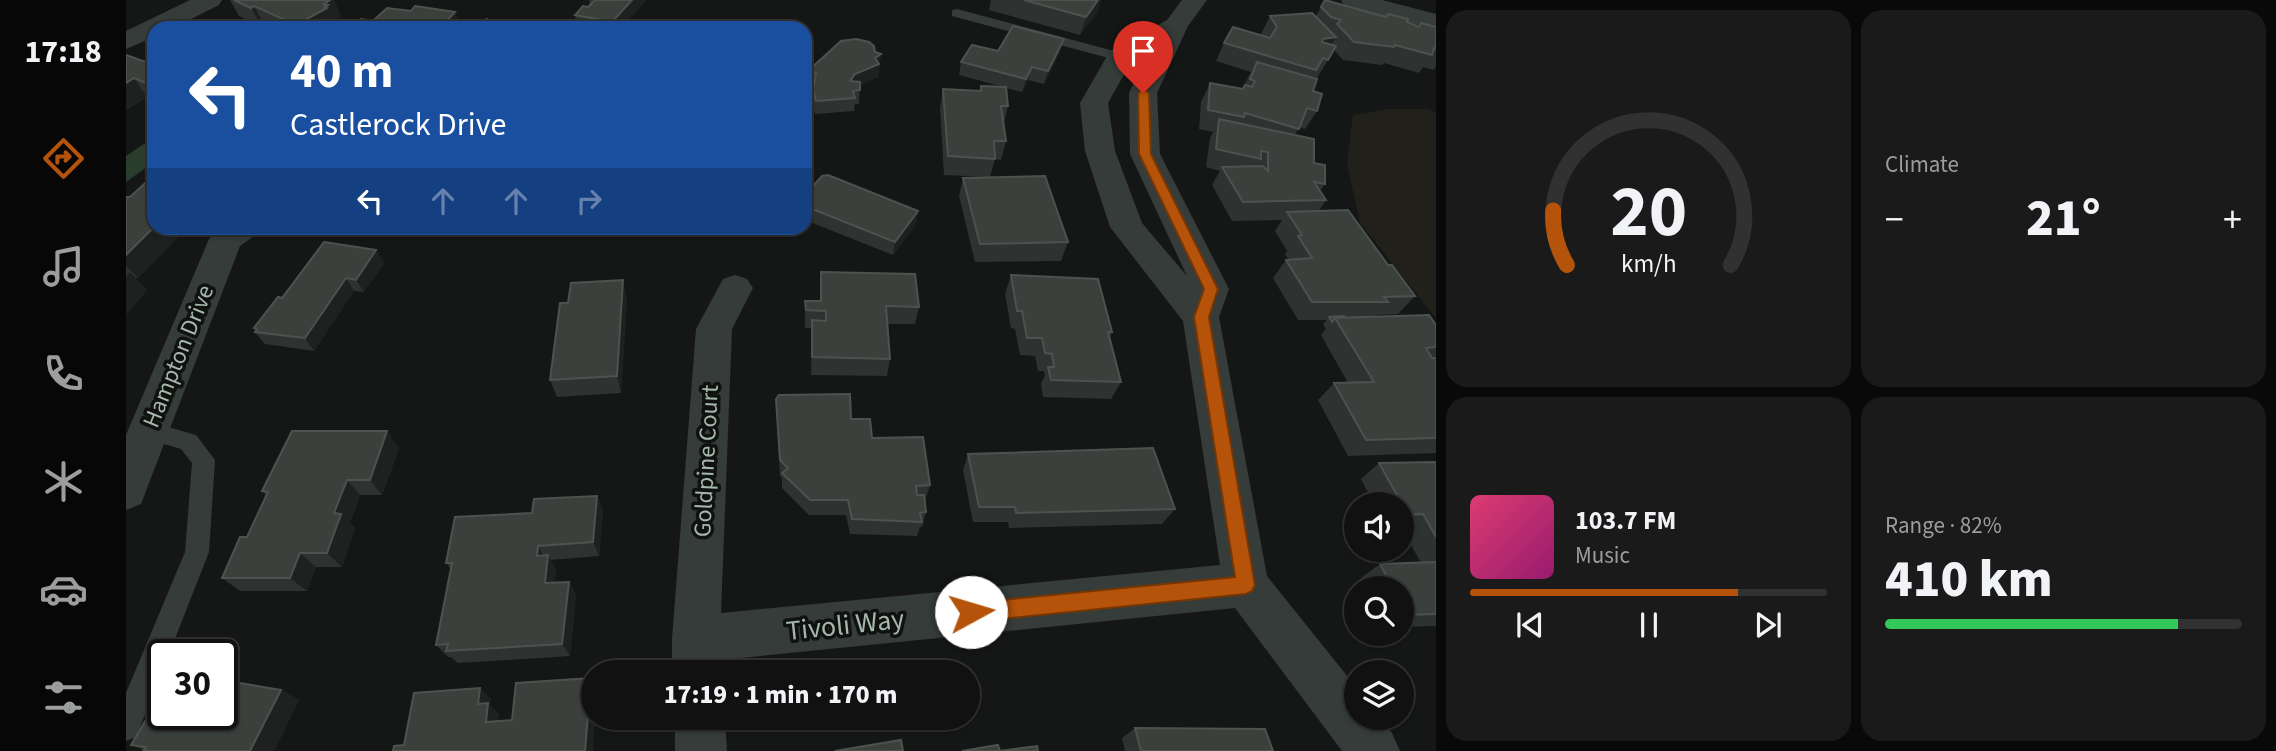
<!DOCTYPE html>
<meta charset="utf-8">
<style>
:root{--surface:#101110;--page:#191a19;--text:#f1f3f6;--muted:#9c9d9f;--line:#303130;--accent:#b45309}
body{margin:0;font-family:"Source Sans 3",sans-serif;background:var(--page);color:var(--text);height:100vh;display:flex;flex-direction:column;font-size:26px;white-space:nowrap}
*{box-sizing:border-box;margin:0}
p{font-size:23px;color:var(--muted)}
.icon{flex:none;width:38px;height:38px;fill:none;stroke:currentColor;stroke-width:2;stroke-linecap:round;stroke-linejoin:round}
.map{position:relative;flex:1;overflow:hidden}
.sheet{display:flex;flex-direction:column;gap:10px;padding:10px;background:#090909;width:840px}
.sheet>*{flex:none}
.hud{position:absolute;left:21px;top:21px;width:665px;height:214px;border-radius:21px;box-shadow:0 2px 5px #0004,0 0 0 2px var(--line);background:#1a4fa0;color:#fff;overflow:hidden}
.controls{position:absolute;left:1218px;top:492px;display:grid;gap:14px}
.controls a{display:grid;place-items:center;width:70px;height:70px;border-radius:50%;background:var(--surface);box-shadow:0 2px 5px #0004,0 0 0 2px var(--line);font-size:35px}
.speed{position:absolute;left:21px;top:639px;display:flex;gap:14px;font-size:35px;font-weight:700;text-align:center}
.speed>*{display:grid;place-content:center;width:91px;height:91px;border-radius:50%;background:var(--surface);box-shadow:0 2px 5px #0004,0 0 0 2px var(--line);line-height:1}
.speed .limit{border:4px solid #111;border-radius:10px;background:#fff;color:#111}
.pin{position:absolute;display:grid;place-items:center;width:60px;height:60px;color:#fff;margin:-72px -30px;border-radius:50% 50% 50% 0;rotate:-45deg;box-shadow:0 0 7px #0007}
.pin .icon{rotate:45deg}
.me{position:absolute;width:77px;margin:-38px;rotate:84deg;stroke-linejoin:round;filter:drop-shadow(0 0 5px #0008)}
.turn{display:flex;align-items:center;gap:24px;height:147px;padding:0 28px;font-size:32px}
.turn .icon{width:91px;height:91px;stroke-width:2.5}
.turn b{display:block;font-size:49px;line-height:60px}
.lanes{display:flex;align-items:center;height:66px;padding:0 28px;background:#0003;justify-content:center;gap:35px;direction:ltr}
.lanes .off{opacity:.35}
.big{font-size:52px;font-weight:800;line-height:1.1}
.sheet .widget{flex:1;display:flex;flex-direction:column;justify-content:center;gap:10px;min-width:0;padding:0 24px;border-radius:21px;background:var(--page)}
.sheet .dial{align-items:center;gap:0}
.dial svg{height:182px;overflow:visible;fill:none;stroke:var(--line);stroke-width:7;stroke-linecap:round;text-anchor:middle}
.dial text{fill:var(--text);stroke:none}
.song{display:flex;align-items:center;gap:21px}
.cover{width:84px;height:84px;border-radius:10px;background:linear-gradient(135deg,hsl(340 70% 55%),hsl(320 70% 35%))}
.played{height:7px;border-radius:4px;background:linear-gradient(90deg,var(--accent) 75%,var(--line) 75%)}
.keys{display:flex;justify-content:space-around;direction:ltr}
.heat{display:flex;justify-content:space-between;align-items:center;font-size:38px;direction:ltr}
.charge{height:10px;border-radius:5px;background:linear-gradient(90deg,#34c759 82%,var(--line) 0)}
.sheet .tiles{flex:1;display:grid;gap:10px;grid-template-columns:repeat(2,1fr)}
.trip{position:absolute;left:455px;top:660px;width:399px;height:70px;border-radius:35px;background:var(--surface);box-shadow:0 2px 5px #0004,0 0 0 2px var(--line);font-weight:800;line-height:70px;text-align:center}
main{display:flex;flex:1;min-height:0}
.menu{display:flex;flex-direction:column;width:126px;justify-content:space-around;align-items:center;background:#060706;color:var(--muted)}
.menu .icon{width:49px;height:49px}
.menu .on{color:var(--accent)}
.menu b{font-size:32px;color:var(--text)}
.map>svg:first-child{display:block}
.green{fill:#22201b}
.water{fill:#2a3c2b}
.lines{fill:none;stroke-linecap:round;stroke-linejoin:round}
.lane{fill:#363c39;fill-rule:evenodd}
.street{fill:#363c39;fill-rule:evenodd}
.wall{fill:#2e3230}
.shaded-wall{fill:#1f2120}
.building{fill:#3b403d;stroke:#4c534f;stroke-width:2}
.route{fill:#b45309;stroke:#753606;stroke-width:2}
.labels{text-anchor:middle;stroke-width:7;stroke-linejoin:round;paint-order:stroke}
.street-label{font-size:24px;fill:#a6b8ab;stroke:#101211}
.near-street-label{font-size:28px;fill:#a6b8ab;stroke:#101211}
</style>
<main>
<nav class="menu">
<b>17:18</b>
<svg class="icon on" aria-label="directions" viewBox="0 0 24 24"><path d="M12 3l9 9-9 9-9-9zM9 14v-3h6M13 9l2 2-2 2"/></svg>
<svg class="icon" aria-label="music" viewBox="0 0 24 24"><path d="M9 18V5l10-2v13"/><circle cx="6" cy="18" r="3"/><circle cx="16" cy="16" r="3"/></svg>
<svg class="icon" aria-label="phone" viewBox="0 0 24 24"><path d="M5 4h4l2 5-3 2q2 4 5 5l2-3 5 2v4C11 20 4 13 5 4z"/></svg>
<svg class="icon" aria-label="climate" viewBox="0 0 24 24"><path d="M12 3v18M4 7l16 10M4 17L20 7"/></svg>
<svg class="icon" aria-label="car" viewBox="0 0 24 24"><path d="M5 17H2v-5l4-1 3-4h7l3 4 3 1v5h-3M9 17h6M6 11h13"/><circle cx="7" cy="17" r="2"/><circle cx="17" cy="17" r="2"/></svg>
<svg class="icon" aria-label="filters" viewBox="0 0 24 24"><path d="M4 7h16M4 17h16"/><circle cx="9" cy="7" r="2"/><circle cx="15" cy="17" r="2"/></svg>
</nav>
<div class="map">
<svg width="1310" height="751" viewBox="0 0 1310 751">
<rect width="100%" height="100%" fill="#151716"/>
<polygon class="green" points="1262,109 1301,109 1310,112 1310,318 1234,223 1221,163 1227,115"/>
<polygon class="water" points="28,137 28,162 0,182 0,156"/>
<g class="lines">
<g class="lane">
<polygon points="831,9 999,54 1001,57 994,61 826,16 826,10"/>
<polygon points="22,421 70,435 89,460 83,552 43,654 37,654 37,669 10,737 0,741 0,693 59,552 66,463 55,449 14,437 11,430 14,423"/>
</g>
<g class="street">
<polygon points="64,0 96,0 93,5 47,28 28,28 28,37 0,49 0,31"/>
<path d="M1056 0H1081L1062 26 1031 93 1034 154 1103 289 1093 317 1141 576 1230 687V718H1254L1266 733 1274 751H1216L1109 608 595 660 596 672H546V639L570 329 597 279 609 275 621 279 627 288 606 329 595 613 1094 565 1057 321 984 227 959 151 954 103 984 51 1041 20ZM1024 51 1003 93 1004 154 1061 276 1016 223 989 151 982 103 1005 62Z"/>
<polygon points="1215,0 1256,0 1310,14 1310,30 1218,5"/>
<polygon points="93,228 133,228 128,236 114,246 15,504 0,510 0,435 83,239"/>
<polygon points="549,718 599,718 601,751 549,751"/>
</g>
</g>
<g class="wall">
<polygon points="104,0 208,0 215,17 209,20 210,23 209,24 210,26 207,28 146,28 138,24 135,26 113,16"/>
<polygon points="463,0 520,0 495,28 451,28 449,15 462,7 464,5"/>
<polygon points="865,0 975,0 971,13 954,35 863,10"/>
<polygon points="1199,0 1260,17 1262,14 1292,26 1295,23 1310,27 1310,67 1307,70 1297,67 1293,73 1258,63 1256,65 1217,60 1208,50 1191,78 1187,77 1186,78 1191,111 1179,129 1173,127 1169,135 1188,163 1199,184 1194,191 1200,200 1193,211 1262,265 1289,296 1272,314 1250,315 1248,317 1310,325 1310,453 1222,456 1192,400 1208,383 1222,383 1195,335 1200,329 1197,324 1201,320 1172,320 1147,278 1160,260 1162,259 1159,254 1161,251 1149,231 1156,220 1106,221 1086,185 1094,171 1080,167 1084,138 1087,132 1073,129 1075,102 1084,83 1116,89 1125,72 1090,61 1098,43 1136,36 1135,34 1144,16 1190,16"/>
<polygon points="872,51 934,52 918,84 902,80 896,92 880,88 882,106 878,123 880,141 875,160 869,159 864,177 818,175 814,108 817,89 853,91 855,86 878,87 833,75 835,62"/>
<polygon points="749,52 755,54 752,77 734,85 733,104 729,104 728,111 689,114 686,103 688,86 682,85 682,71"/>
<polygon points="0,55 28,65 28,99 21,97 0,110"/>
<polygon points="837,178 942,242 935,261 849,262 833,196"/>
<polygon points="679,195 792,211 790,224 767,255 679,220"/>
<polygon points="0,197 4,197 28,228 61,228 12,278 9,278 21,290 0,314"/>
<polygon points="266,228 292,228 284,234"/>
<polygon points="250,250 258,263 238,292 228,291 188,351 139,344 129,332 130,331 128,328"/>
<polygon points="695,272 793,307 789,324 761,324 764,359 761,376 685,375 686,328 679,328 679,301 694,301"/>
<polygon points="885,275 986,332 984,338 995,382 985,399 917,397 915,384 919,375 918,371 912,371 909,356 894,355 889,329 885,328 879,294"/>
<polygon points="501,298 495,393 431,397 424,380"/>
<polygon points="650,399 725,419 746,438 804,485 799,501 800,512 796,527 794,527 791,536 724,534 720,515 683,515 656,488 656,478 654,476"/>
<polygon points="261,431 273,448 256,495 234,495 224,523 229,528 216,567 190,567 181,591 114,591 96,578 121,537 140,495 136,491"/>
<polygon points="842,454 1049,509 1036,524 883,528 882,522 847,522 837,470"/>
<polygon points="1310,462 1310,626 1276,627 1276,588 1240,588 1235,578 1254,564 1295,563 1276,529 1276,504 1248,504 1235,479 1253,463"/>
<polygon points="471,496 477,511 473,556 424,560 430,569 428,583 443,582 450,595 444,656 332,663 325,657 322,657 310,645 325,569 320,563 406,513"/>
<polygon points="155,690 173,700 148,751 17,751 18,750 5,745"/>
<polygon points="1009,728 1147,751 999,751 996,738"/>
</g>
<g class="shaded-wall">
<polygon points="204,0 208,0 215,17 209,20 210,23 209,24 210,26 207,28 172,28 170,25 198,4"/>
<polygon points="506,0 520,0 495,28 487,28 486,22"/>
<polygon points="972,0 975,0 971,13 954,35 960,17"/>
<polygon points="128,6 138,24 135,26 125,8"/>
<polygon points="329,12 335,28 314,28"/>
<polygon points="1210,37 1200,55 1186,57 1197,39"/>
<polygon points="938,39 934,52 918,84 922,71"/>
<polygon points="755,54 752,77 728,87 724,81 729,74"/>
<polygon points="906,67 902,80 896,92 900,79"/>
<polygon points="8,78 21,97 0,110 0,83"/>
<polygon points="792,211 790,224 767,255 769,242"/>
<polygon points="28,227 61,228 12,278 0,266 0,255"/>
<polygon points="281,228 292,228 284,234"/>
<polygon points="250,250 258,263 238,292 230,280"/>
<polygon points="4,272 21,290 0,314 0,277"/>
<polygon points="220,278 228,291 188,351 179,338"/>
<polygon points="497,280 501,298 495,393 491,376"/>
<polygon points="261,431 273,448 256,495 244,480"/>
<polygon points="221,480 234,495 224,523 229,528 216,567 201,553 208,513"/>
<polygon points="471,496 477,511 473,556 467,542"/>
<polygon points="412,546 420,560 411,556"/>
<polygon points="174,553 190,567 181,591 164,578"/>
<polygon points="422,555 430,569 427,597 419,583"/>
<polygon points="443,582 450,595 444,656 436,644"/>
<polygon points="465,678 467,682 467,718 469,718 467,751 459,751"/>
<polygon points="354,688 365,699 364,705 373,713 371,732 360,722 352,704"/>
<polygon points="155,690 173,700 148,751 124,751"/>
</g>
<g class="building">
<polygon points="108,0 204,0 198,4 202,5 199,7 201,8 170,25 128,6 125,8"/>
<polygon points="469,0 506,0 486,22 449,15 457,6 462,7"/>
<polygon points="898,0 972,0 960,17"/>
<polygon points="1199,0 1260,17 1262,14 1282,19 1281,22 1293,27 1295,23 1310,27 1310,49 1308,48 1306,55 1269,45 1268,47 1228,42 1211,24 1215,20 1205,17 1195,7"/>
<polygon points="289,6 329,12 314,28 226,28 235,19 247,21 261,8 285,11"/>
<polygon points="1186,13 1210,37 1197,39 1196,42 1210,46 1202,60 1197,58 1190,70 1098,43 1107,27 1144,38 1151,27 1144,16"/>
<polygon points="361,19 375,27 373,28 346,28"/>
<polygon points="887,26 938,39 922,71 906,67 900,79 835,62 846,45 872,51"/>
<polygon points="730,39 743,42 748,46 749,52 755,54 749,58 753,64 729,74 724,81 734,82 734,90 727,91 729,98 690,101 687,90 690,73 682,71 715,41"/>
<polygon points="0,55 28,65 28,86 8,78 0,83"/>
<polygon points="1131,62 1191,79 1187,91 1196,94 1191,111 1181,108 1173,129 1119,113 1118,117 1082,110 1084,83 1117,89 1119,85 1126,87 1129,81 1124,79"/>
<polygon points="855,86 880,87 882,106 875,106 880,141 868,141 869,159 822,156 817,89 855,91"/>
<polygon points="1093,119 1188,139 1188,163 1199,165 1199,184 1188,182 1200,200 1117,202 1096,167 1137,166 1142,171 1142,152 1135,151 1135,159 1090,149"/>
<polygon points="28,175 28,227 0,255 0,197 4,197"/>
<polygon points="702,175 792,211 769,242 679,206 679,195 696,176"/>
<polygon points="919,176 942,242 854,244 837,178"/>
<polygon points="1222,210 1262,265 1266,265 1289,296 1258,297 1262,302 1186,302 1160,260 1186,258 1172,236 1176,235 1161,212"/>
<polygon points="198,242 250,250 230,280 220,278 179,338 129,332 131,329 128,328 152,297 156,298"/>
<polygon points="695,272 789,274 793,307 760,306 764,359 686,357 686,320 700,321 700,311 680,310 679,301 695,301"/>
<polygon points="885,275 972,279 986,332 982,332 995,382 925,380 922,367 928,367 926,354 919,353 916,338 901,338 896,311 891,311"/>
<polygon points="497,280 491,376 424,380 434,303 442,303 445,283"/>
<polygon points="1303,315 1310,325 1310,347 1300,348 1306,358 1310,358 1310,438 1240,440 1208,383 1248,382 1209,318"/>
<polygon points="1218,316 1219,317 1209,318 1206,322 1203,317"/>
<polygon points="724,394 725,419 744,419 746,438 797,437 804,485 790,486 791,495 798,495 800,512 794,513 796,522 726,519 722,500 684,500 656,473 662,468 654,460 650,399 653,395"/>
<polygon points="166,431 261,431 244,480 221,480 208,513 215,514 201,553 174,553 164,578 96,578 114,537 121,537 142,492 136,491"/>
<polygon points="1027,448 1049,509 890,513 889,507 853,507 842,454"/>
<polygon points="1310,462 1310,537 1297,514 1282,515 1253,463"/>
<polygon points="471,496 467,542 412,546 411,556 422,555 419,583 443,582 436,644 320,651 322,644 310,645 326,563 320,563 329,517 406,513 408,499"/>
<polygon points="1310,562 1310,614 1280,615 1276,606 1276,588 1267,588 1254,564"/>
<polygon points="465,678 459,751 267,751 268,746 278,745 288,693 354,688 352,704 362,703 360,722 386,720 390,683"/>
<polygon points="96,680 155,690 124,751 17,751 20,747 5,745 37,691 37,714 96,714"/>
<polygon points="1009,728 1139,729 1147,751 1015,751"/>
<polygon points="775,740 777,751 709,751"/>
<polygon points="872,745 874,751 911,746 912,751 836,751"/>
</g>
<polygon class="route" points="1017,89 1023,93 1025,154 1092,289 1083,317 1129,585 1126,591 1120,594 845,622 838,619 835,612 838,605 845,603 1109,577 1068,317 1078,289 1013,154 1012,93"/>
<g class="labels">
<g class="street-label">
<text transform="translate(52 356) rotate(-68)" y="8">Hampton Drive</text>
<text transform="translate(580 461) rotate(-87)" y="8">Goldpine Court</text>
</g>
<g class="near-street-label">
<text transform="translate(719 624) rotate(-6)" y="10">Tivoli Way</text>
</g>
</g>
</svg>
<div class="controls">
<a><svg class="icon" aria-label="sound" viewBox="0 0 24 24"><path d="M4 9h4l5-4v14l-5-4H4zM17 9q2 3 0 6"/></svg></a>
<a><svg class="icon" aria-label="search" viewBox="0 0 24 24"><circle cx="10" cy="10" r="6"/><path d="M15 15l6 6"/></svg></a>
<a><svg class="icon" aria-label="layers" viewBox="0 0 24 24"><path d="M12 4l9 5-9 5-9-5zM3 14l9 5 9-5"/></svg></a>
</div>
<div class="speed"><div class="limit">30</div></div>
<div class="pin" style="left:1017px;top:93px;background:#d93025"><svg class="icon" aria-label="arrive" viewBox="0 0 24 24"><path d="M6 21V4h12l-3 4 3 4H6"/></svg></div>
<svg class="me" style="left:845px;top:612px" viewBox="-20 -20 40 40"><circle r="19" fill="#fff"/><path d="M0-13L10 11 0 6-10 11z" fill="#b45309"/></svg>
<div class="trip">17:19 · 1 min · 170 m</div>
<div class="hud">
<div class="turn"><svg class="icon" aria-label="left" viewBox="0 0 24 24"><path d="M17 20v-9H6M10 6l-5 5 5 5"/></svg><div><b>40 m</b>Castlerock Drive</div></div>
<div class="lanes"><svg class="icon" aria-label="left" viewBox="0 0 24 24"><path d="M17 20v-9H6M10 6l-5 5 5 5"/></svg><svg class="icon off" aria-label="ahead" viewBox="0 0 24 24"><path d="M12 20V5M6 11l6-6 6 6"/></svg><svg class="icon off" aria-label="ahead" viewBox="0 0 24 24"><path d="M12 20V5M6 11l6-6 6 6"/></svg><svg class="icon off" aria-label="right" viewBox="0 0 24 24"><path d="M7 20v-9h11M14 6l5 5-5 5"/></svg></div>
</div>
</div>
<section class="sheet">
<div class="tiles">
<div class="widget dial"><svg viewBox="0 0 100 80">
<path d="M14 69A42 42 0 1 1 86 69"/>
<path d="M14 69A42 42 0 0 1 8 45" stroke="#b45309"/>
<text x="50" y="56" font-size="32" font-weight="700">20</text>
<text x="50" y="72" font-size="11">km/h</text>
</svg></div>
<div class="widget"><p>Climate</p>
<div class="heat"><a>−</a><b class="big">21°</b><a>+</a></div>
</div>
<div class="widget">
<div class="song"><i class="cover"></i><div><b>103.7 FM</b><p>Music</p></div></div>
<div class="played"></div>
<div class="keys"><svg class="icon" aria-label="previous" viewBox="0 0 24 24"><path d="M18 5L8 12l10 7zM5 5v14"/></svg><svg class="icon" aria-label="pause" viewBox="0 0 24 24"><path d="M8 5v14M16 5v14"/></svg><svg class="icon" aria-label="next" viewBox="0 0 24 24"><path d="M6 5l10 7-10 7zM19 5v14"/></svg></div>
</div>
<div class="widget"><p>Range · 82%</p><b class="big">410 km</b><div class="charge"></div></div>
</div>
</section>
</main>
